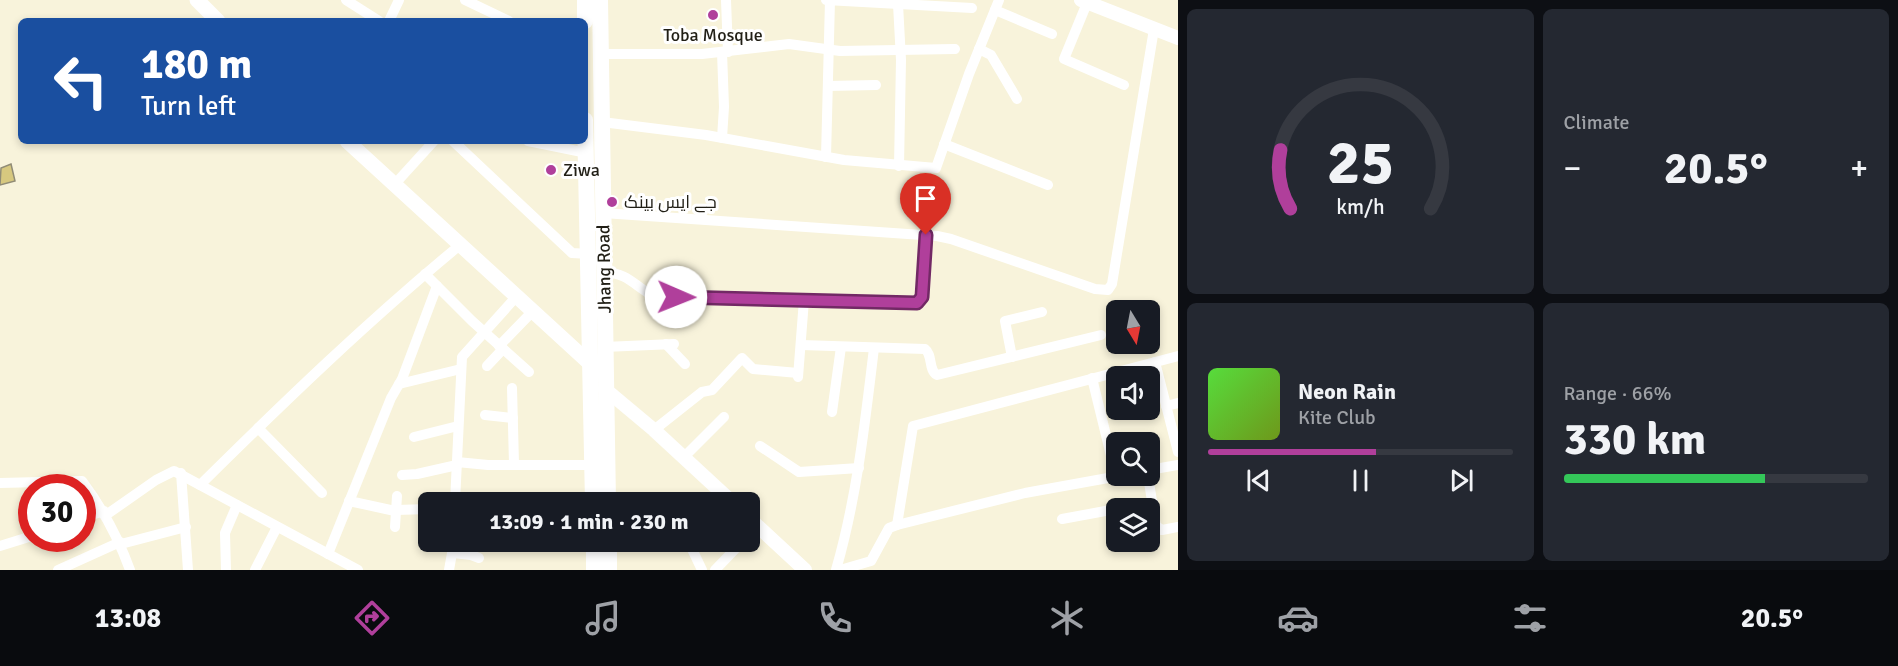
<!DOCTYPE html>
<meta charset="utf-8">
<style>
:root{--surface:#171b24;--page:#242831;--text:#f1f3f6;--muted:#9ea1a6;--line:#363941;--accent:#b03f9b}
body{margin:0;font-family:Signika,Cairo,sans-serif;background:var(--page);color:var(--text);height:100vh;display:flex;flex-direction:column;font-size:22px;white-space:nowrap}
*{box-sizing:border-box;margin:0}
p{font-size:20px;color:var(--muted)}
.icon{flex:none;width:33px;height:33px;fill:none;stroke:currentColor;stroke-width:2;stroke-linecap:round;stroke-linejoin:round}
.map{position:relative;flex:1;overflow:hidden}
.sheet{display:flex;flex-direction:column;gap:9px;padding:9px;background:#0d0f14;width:720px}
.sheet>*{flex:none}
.hud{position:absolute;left:18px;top:18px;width:570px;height:126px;border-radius:9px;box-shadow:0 3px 9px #0003;background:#1a4fa0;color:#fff;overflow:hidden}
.needle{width:39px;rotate:170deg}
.fabs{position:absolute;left:1106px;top:300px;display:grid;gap:12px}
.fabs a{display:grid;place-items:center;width:54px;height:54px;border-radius:9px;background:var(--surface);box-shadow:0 3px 9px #0003;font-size:30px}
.speed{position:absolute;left:18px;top:474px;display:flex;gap:12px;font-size:30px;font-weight:700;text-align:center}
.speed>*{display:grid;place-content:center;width:78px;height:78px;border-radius:50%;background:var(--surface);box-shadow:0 3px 9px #0003;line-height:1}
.speed .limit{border:9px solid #d22;background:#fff;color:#111}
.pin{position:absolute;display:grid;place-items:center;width:51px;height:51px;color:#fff;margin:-62px -26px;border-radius:50% 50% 50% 0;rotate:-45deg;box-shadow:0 0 6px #0007}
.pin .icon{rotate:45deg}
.me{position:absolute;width:66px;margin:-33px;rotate:91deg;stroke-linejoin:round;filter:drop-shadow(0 0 4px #0008)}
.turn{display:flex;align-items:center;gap:21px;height:126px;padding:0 24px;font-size:27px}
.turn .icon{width:78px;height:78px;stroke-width:2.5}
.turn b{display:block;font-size:42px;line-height:51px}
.big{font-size:45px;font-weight:800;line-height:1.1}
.sheet .tile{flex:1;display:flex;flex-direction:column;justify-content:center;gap:9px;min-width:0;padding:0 21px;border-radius:9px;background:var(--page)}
.sheet .dial{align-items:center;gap:0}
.dial svg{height:156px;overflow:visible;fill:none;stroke:var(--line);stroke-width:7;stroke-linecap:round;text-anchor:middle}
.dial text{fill:var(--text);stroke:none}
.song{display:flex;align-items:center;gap:18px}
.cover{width:72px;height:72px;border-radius:9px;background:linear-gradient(135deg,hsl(110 70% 55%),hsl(80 70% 35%))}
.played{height:6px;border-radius:3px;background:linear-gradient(90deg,var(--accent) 55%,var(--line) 55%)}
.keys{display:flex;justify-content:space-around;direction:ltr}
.heat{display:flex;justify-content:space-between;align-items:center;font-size:33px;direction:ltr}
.charge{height:9px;border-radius:4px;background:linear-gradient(90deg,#34c759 66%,var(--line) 0)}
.sheet .tiles{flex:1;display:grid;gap:9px;grid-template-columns:repeat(2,1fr)}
.trip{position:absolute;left:418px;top:492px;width:342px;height:60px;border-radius:9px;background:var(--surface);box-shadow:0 3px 9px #0003;font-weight:800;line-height:60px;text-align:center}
.tab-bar{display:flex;height:96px;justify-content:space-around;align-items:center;background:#090b0e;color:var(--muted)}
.tab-bar .icon{width:42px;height:42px}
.tab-bar .on{color:var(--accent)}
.tab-bar b{font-size:27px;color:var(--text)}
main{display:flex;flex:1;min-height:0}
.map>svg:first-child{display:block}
.building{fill:#d7c87f;stroke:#918c76;stroke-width:1.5}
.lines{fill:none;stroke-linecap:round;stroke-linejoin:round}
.minor{stroke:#fff;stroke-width:10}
.tertiary{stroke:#fff;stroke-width:14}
.secondary{stroke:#fff;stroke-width:15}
.primary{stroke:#fff;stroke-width:16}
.route-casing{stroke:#722965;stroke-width:15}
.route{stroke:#b03f9b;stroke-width:10}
.poi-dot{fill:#b03f9b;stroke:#fff;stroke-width:2}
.labels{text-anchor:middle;stroke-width:6;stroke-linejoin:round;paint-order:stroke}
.poi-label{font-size:18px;fill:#211f16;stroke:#fff;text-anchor:start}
.street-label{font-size:18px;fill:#211f16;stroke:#fff}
</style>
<main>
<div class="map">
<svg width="1178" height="570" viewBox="0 0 1178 570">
<rect width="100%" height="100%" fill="#f8f3db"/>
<polygon class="building" points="11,164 15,181 0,185 1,168"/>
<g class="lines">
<g class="minor">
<polyline points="346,0 379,21"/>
<polyline points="465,0 509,21"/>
<polyline points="726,0 728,52"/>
<polyline points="826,0 972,8"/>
<polyline points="1087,3 1064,59 1124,85"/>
<polyline points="898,4 901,60 899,166"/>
<polyline points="995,10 1052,34"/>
<polyline points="389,21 399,0"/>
<polyline points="979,49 991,55 1017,99"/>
<polyline points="722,52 724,107 722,138"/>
<polyline points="601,54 702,54 789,44 840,51 955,49"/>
<polyline points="828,86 876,85"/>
<polyline points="602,122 706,135 844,160 936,168 969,74 999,0"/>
<polyline points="453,141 572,253 589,254"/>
<polyline points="528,141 587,153"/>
<polyline points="944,144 1048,185"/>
<polyline points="826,157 830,0"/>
<polyline points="394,185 434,141"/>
<polyline points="603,213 937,236 951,239 1095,289 1108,290 1112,284 1154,29"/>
<path d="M604 272C629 273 635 287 654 296L917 303 922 297 926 235"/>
<polyline points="425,274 472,321 529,372"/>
<polyline points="666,344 685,364"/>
<path d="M801 345 925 349C933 355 928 370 937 375L1101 335"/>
<polyline points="499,346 532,312"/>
<polyline points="604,347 674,344"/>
<polyline points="1012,357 1005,321 1042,312"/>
<polyline points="1155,362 1178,452"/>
<polyline points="487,366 503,349"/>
<polyline points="798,377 804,300"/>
<polyline points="1092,378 1116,476"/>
<polyline points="399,384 461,369"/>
<polyline points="512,388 514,464"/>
<polyline points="1166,406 1178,403"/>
<polyline points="832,412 841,347"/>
<polyline points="485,415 513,418"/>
<polyline points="258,428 322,493"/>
<polyline points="654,430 702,392 712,390 742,358 753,369 798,373"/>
<polyline points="414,437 458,426"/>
<polyline points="760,446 799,472 859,468"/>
<polyline points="684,457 724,417"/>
<polyline points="457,462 488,465 592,465"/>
<polyline points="1149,470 1178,465"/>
<polyline points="181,473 188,570"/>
<polyline points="402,475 417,474 457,465"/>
<polyline points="1148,476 1156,526 1162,530 1178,527"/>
<path d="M0 483 82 481C103 509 118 537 130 570"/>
<path d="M200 485C284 402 369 320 460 245"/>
<polyline points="349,501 395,511"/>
<polyline points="455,502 462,357 516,297"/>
<polyline points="1119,508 1153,502"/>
<polyline points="396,510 429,509"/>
<polyline points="106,515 156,480 174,471 358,570"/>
<polyline points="82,518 104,511"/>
<polyline points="1062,519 1116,509"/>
<polyline points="897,525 913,426 1178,356"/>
<polyline points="395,527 397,496"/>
<polyline points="121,544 186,527"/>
<polyline points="0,546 32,536"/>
<polyline points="691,547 702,570"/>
<polyline points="453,553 471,555 479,558"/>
<polyline points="328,554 391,398 402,379 437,286"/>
<polyline points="58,570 120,542"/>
<polyline points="226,570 225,533 237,505"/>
<polyline points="255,570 277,527"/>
<polyline points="449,570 454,542"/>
<polyline points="715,570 742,542"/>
<path d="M836 570C857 497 865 423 874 348"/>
<polyline points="840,570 871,561 889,528 897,525 1025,493 1119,476"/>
</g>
<g class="tertiary">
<polyline points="1081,0 1178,38"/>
<polyline points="605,389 654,430 732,502"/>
<polyline points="750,519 805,570"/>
</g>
<g class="secondary">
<polyline points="197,0 218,21"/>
<polyline points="347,141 596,369"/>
</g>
<g class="primary">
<polyline points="600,0 608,502"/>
<polyline points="585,21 585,0"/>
<polyline points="585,120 593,502"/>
<polyline points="594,542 594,570"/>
<polyline points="609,542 609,570"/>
</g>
</g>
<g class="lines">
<defs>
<polyline id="route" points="676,297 917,303 922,297 926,235"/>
</defs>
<use href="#route" class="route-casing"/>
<use href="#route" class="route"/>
</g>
<g class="poi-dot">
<circle cx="713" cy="15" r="6"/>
<circle cx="551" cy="170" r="6"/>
<circle cx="612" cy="202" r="6"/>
</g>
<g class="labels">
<g class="poi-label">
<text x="713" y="41" text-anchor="middle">Toba Mosque</text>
<text x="563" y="176">Ziwa</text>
<text x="624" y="208">جے ایس بینک</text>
</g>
<g class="street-label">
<text transform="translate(604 269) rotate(-91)" y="6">Jhang Road</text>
</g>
</g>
</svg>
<div class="fabs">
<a><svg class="needle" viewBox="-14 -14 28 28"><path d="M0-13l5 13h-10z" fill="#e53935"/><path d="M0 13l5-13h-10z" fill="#9ea1a6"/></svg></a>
<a><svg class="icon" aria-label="sound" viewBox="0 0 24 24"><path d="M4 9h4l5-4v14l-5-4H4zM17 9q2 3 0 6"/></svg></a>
<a><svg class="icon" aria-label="search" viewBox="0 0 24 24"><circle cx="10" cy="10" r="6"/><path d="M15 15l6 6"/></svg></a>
<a><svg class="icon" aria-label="layers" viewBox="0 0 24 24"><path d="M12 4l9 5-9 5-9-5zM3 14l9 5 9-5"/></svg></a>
</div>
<div class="speed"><div class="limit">30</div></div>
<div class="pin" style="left:926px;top:235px;background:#d93025"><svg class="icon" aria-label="arrive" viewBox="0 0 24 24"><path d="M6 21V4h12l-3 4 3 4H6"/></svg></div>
<svg class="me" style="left:676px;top:297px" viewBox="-20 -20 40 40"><circle r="19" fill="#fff"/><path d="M0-13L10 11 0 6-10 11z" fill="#b03f9b"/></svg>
<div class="trip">13:09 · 1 min · 230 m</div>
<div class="hud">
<div class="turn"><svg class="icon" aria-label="left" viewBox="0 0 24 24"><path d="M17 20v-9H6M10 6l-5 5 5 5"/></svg><div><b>180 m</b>Turn left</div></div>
</div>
</div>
<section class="sheet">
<div class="tiles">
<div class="tile dial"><svg viewBox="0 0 100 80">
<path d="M14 69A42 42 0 1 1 86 69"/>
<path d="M14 69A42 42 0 0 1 9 39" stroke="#b03f9b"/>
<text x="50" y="56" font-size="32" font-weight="700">25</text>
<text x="50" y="72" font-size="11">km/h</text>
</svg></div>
<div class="tile"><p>Climate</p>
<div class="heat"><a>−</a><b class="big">20.5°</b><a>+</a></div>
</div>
<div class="tile">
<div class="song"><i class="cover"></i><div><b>Neon Rain</b><p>Kite Club</p></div></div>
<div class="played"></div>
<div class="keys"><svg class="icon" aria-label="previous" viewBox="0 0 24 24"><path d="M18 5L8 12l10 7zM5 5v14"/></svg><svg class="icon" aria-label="pause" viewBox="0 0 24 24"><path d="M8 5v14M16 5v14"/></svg><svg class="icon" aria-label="next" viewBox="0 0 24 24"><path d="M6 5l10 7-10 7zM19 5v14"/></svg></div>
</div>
<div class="tile"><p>Range · 66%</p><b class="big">330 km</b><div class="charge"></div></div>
</div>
</section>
</main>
<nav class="tab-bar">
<b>13:08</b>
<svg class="icon on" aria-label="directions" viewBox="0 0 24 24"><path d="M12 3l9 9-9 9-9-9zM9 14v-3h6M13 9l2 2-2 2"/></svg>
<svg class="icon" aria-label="music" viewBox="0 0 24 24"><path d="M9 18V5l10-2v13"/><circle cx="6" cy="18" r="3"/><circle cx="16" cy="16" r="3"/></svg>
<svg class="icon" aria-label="phone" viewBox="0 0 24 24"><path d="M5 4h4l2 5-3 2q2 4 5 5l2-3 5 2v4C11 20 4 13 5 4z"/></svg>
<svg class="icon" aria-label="climate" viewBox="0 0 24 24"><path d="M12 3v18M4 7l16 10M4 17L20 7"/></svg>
<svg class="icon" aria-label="car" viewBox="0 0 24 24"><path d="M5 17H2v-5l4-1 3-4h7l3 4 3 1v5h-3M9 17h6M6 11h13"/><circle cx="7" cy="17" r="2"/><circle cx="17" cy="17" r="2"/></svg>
<svg class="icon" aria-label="filters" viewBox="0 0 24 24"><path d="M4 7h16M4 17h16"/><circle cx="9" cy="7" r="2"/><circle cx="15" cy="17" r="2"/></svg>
<b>20.5°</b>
</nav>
